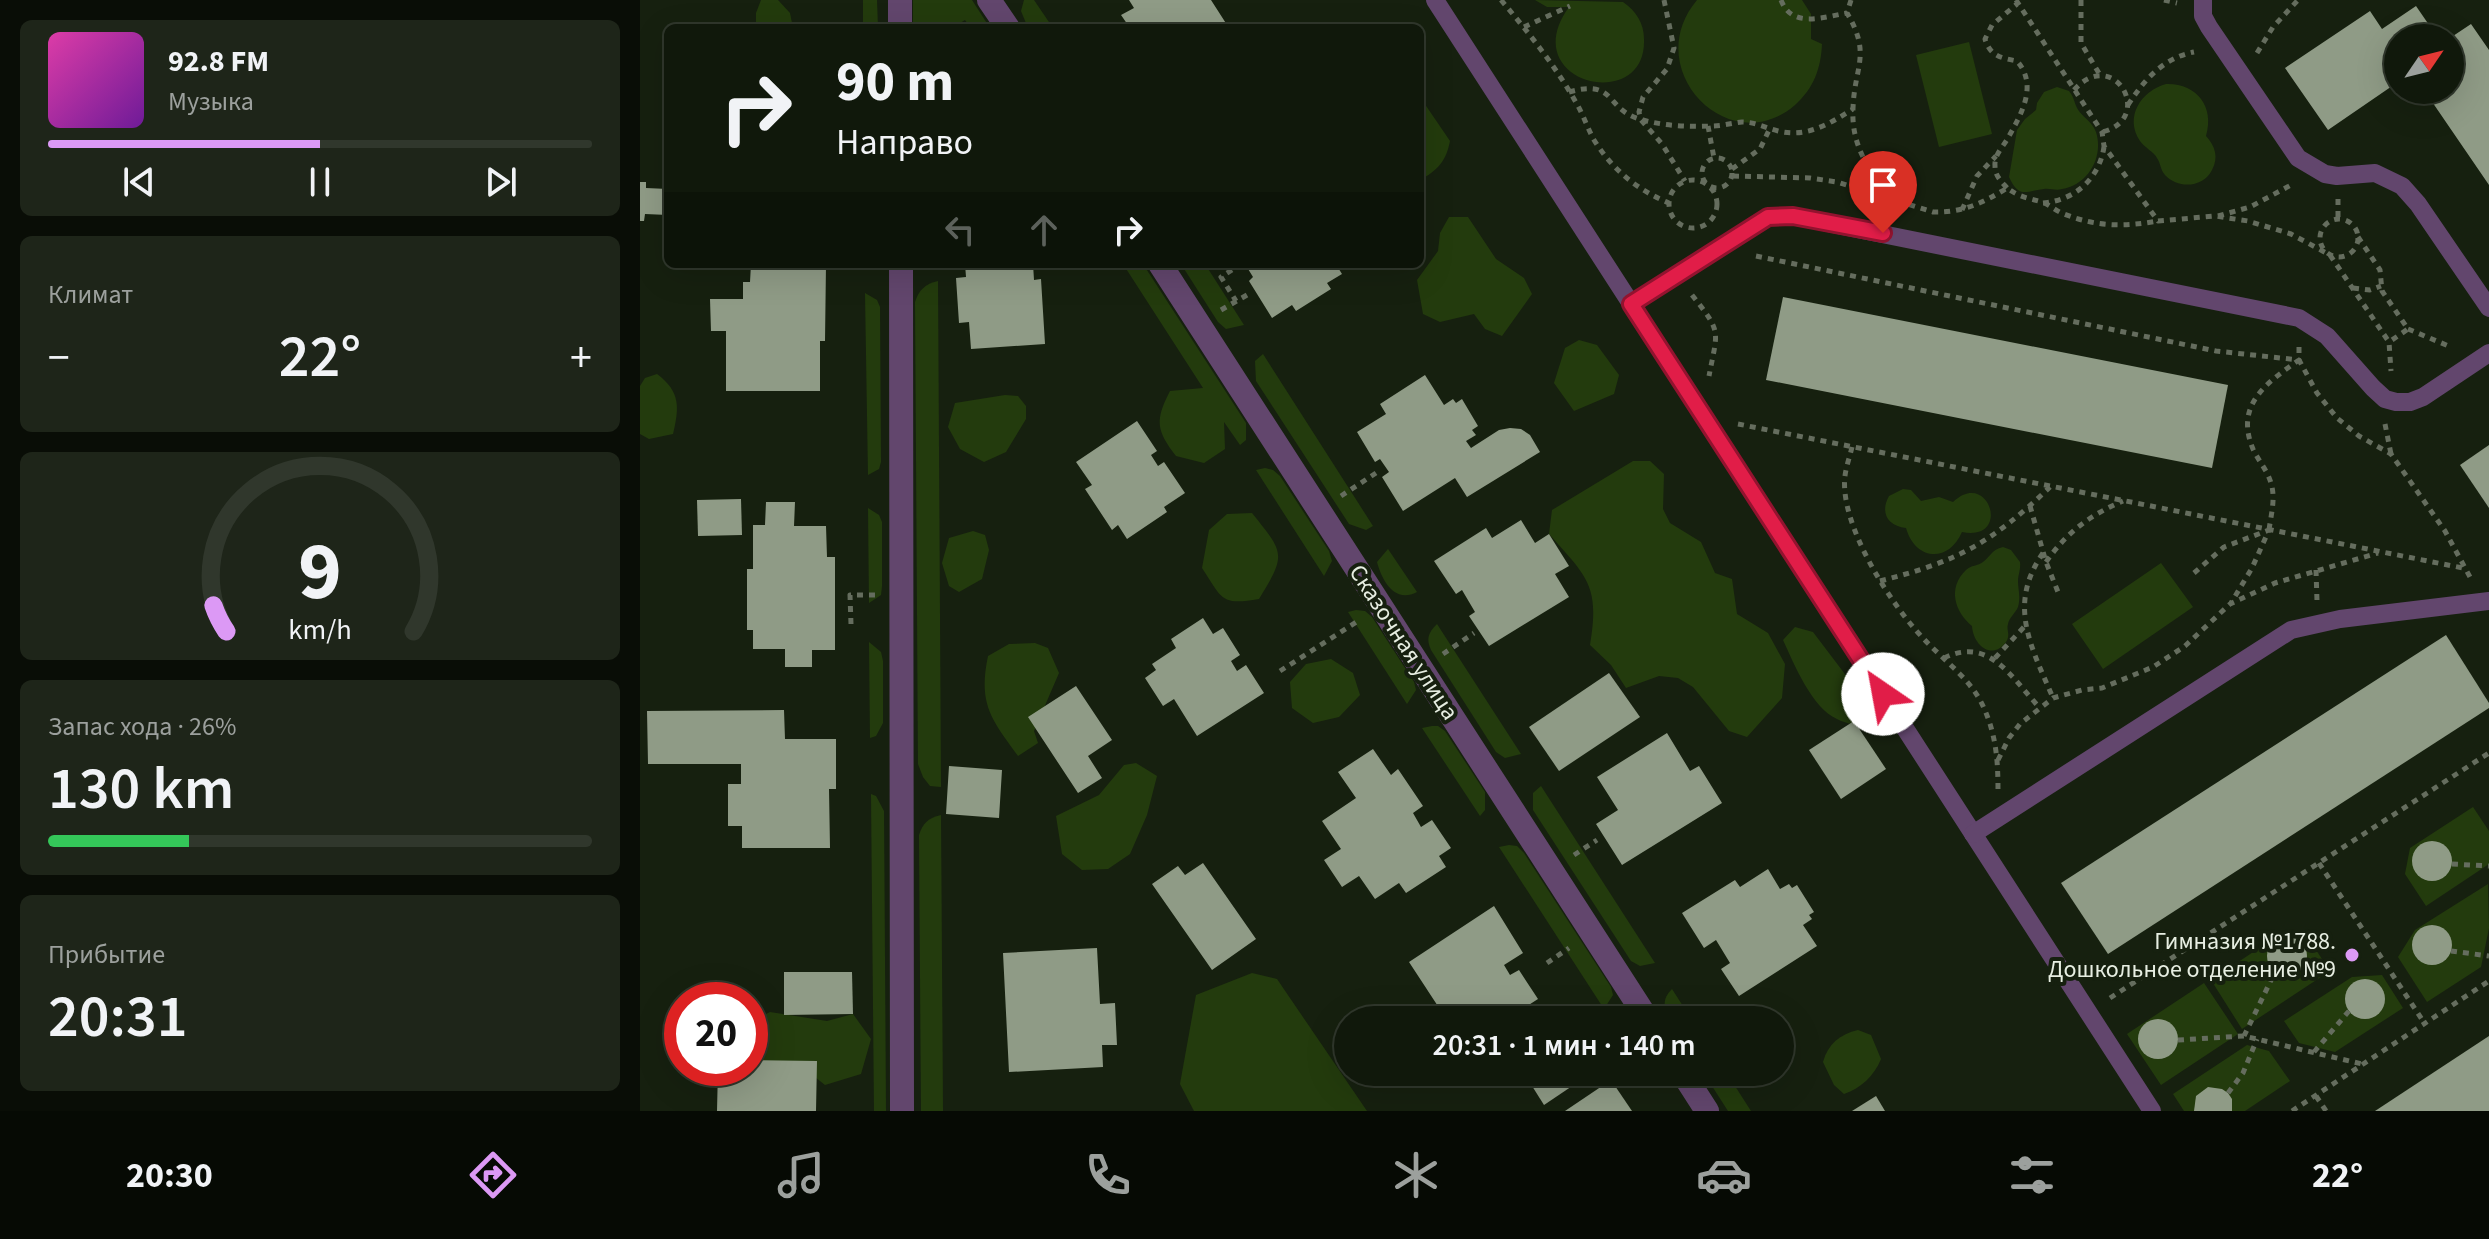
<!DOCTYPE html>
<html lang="ru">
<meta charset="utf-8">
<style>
:root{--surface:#10180b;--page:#1e2519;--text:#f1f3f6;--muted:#9ca09d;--line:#30372c;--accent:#dc99f5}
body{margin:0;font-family:"Source Sans 3",sans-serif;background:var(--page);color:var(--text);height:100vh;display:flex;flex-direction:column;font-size:30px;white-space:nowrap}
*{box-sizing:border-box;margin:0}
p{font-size:26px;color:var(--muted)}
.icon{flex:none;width:44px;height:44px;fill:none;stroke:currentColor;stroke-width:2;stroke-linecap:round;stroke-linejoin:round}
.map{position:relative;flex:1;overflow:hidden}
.sheet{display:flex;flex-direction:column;gap:20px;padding:20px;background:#090d06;width:640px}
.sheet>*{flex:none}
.hud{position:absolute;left:24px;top:24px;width:760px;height:244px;border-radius:12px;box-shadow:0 8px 32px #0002,0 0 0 2px var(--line);background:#10180b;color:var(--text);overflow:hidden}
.needle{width:52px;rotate:55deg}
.fabs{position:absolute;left:1744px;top:24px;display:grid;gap:16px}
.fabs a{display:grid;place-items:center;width:80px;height:80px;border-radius:50%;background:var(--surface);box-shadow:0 8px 32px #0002,0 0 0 2px var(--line);font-size:40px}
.speed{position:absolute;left:24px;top:982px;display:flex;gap:16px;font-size:40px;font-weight:700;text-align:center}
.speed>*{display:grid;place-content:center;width:104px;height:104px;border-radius:50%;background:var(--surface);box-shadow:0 8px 32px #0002,0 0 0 2px var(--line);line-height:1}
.speed .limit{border:12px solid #d22;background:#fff;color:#111}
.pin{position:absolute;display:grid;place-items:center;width:68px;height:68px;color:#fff;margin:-82px -34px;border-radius:50% 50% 50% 0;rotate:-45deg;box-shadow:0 0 8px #0007}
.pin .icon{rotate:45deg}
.me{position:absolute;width:88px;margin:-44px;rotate:327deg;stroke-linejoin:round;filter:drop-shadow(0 0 6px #0008)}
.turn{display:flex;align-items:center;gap:28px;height:168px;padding:0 40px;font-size:36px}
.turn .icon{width:104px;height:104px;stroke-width:2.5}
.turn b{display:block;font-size:56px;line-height:68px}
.lanes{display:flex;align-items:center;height:76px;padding:0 40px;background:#0003;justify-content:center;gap:40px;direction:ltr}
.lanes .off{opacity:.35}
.big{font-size:60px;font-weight:600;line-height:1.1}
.sheet .tile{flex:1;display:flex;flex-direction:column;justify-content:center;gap:12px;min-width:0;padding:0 28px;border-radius:12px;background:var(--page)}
.sheet .dial{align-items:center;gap:0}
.dial svg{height:208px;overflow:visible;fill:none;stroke:var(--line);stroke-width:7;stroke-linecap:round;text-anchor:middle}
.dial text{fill:var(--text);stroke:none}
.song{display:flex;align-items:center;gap:24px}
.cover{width:96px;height:96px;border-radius:12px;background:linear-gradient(135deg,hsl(320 70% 55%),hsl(280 70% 35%))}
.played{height:8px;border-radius:4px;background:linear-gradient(90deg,var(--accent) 50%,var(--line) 50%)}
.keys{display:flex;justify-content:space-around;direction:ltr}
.heat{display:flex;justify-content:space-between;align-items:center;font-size:44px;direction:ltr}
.charge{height:12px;border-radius:6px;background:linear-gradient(90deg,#34c759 26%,var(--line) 0)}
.trip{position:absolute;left:694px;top:1006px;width:460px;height:80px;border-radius:40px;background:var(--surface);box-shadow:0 8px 32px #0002,0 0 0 2px var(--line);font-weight:600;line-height:80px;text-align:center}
.dock{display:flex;height:128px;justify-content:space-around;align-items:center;background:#060a04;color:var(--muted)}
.dock .icon{width:56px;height:56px}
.dock .active{color:var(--accent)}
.dock b{font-size:36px;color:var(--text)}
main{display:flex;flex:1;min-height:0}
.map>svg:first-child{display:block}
.green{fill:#233b0d}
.building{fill:#8f9b86}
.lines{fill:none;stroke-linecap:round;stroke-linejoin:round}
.path{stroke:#656d5e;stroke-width:5;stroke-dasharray:6 6;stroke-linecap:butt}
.lane{stroke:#62466d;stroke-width:18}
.street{stroke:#62466d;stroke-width:24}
.route-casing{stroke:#92132f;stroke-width:20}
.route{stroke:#e11d48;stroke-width:14}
.poi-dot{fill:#dc99f5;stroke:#16200f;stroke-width:3}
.labels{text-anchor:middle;stroke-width:8;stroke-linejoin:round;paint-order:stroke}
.street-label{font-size:24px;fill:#e7eee2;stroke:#16200f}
.poi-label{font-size:24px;fill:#e7eee2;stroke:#16200f;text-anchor:end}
</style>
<main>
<section class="sheet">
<div class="tile">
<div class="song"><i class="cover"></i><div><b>92.8 FM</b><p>Музыка</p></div></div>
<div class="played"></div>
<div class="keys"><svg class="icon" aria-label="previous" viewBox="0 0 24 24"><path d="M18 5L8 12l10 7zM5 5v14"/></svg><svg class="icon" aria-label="pause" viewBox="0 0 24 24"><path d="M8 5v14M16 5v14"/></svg><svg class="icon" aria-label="next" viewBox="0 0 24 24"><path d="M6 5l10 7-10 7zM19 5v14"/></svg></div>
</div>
<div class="tile"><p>Климат</p>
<div class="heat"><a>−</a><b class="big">22°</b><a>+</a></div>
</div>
<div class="tile dial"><svg viewBox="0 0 100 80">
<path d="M14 69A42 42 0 1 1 86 69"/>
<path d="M14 69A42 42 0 0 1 9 59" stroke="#dc99f5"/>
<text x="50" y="56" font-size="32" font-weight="700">9</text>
<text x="50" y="72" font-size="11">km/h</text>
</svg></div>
<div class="tile"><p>Запас хода · 26%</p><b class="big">130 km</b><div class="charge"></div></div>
<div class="tile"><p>Прибытие</p><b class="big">20:31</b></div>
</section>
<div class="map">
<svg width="1849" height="1111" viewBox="0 0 1849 1111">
<rect width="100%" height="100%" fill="#16200f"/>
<g class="green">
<polygon points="121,0 138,0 150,13 153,28 116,28 116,13"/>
<polygon points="223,0 237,0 238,28 223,28"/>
<polygon points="273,0 332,0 350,28 331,28 325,20 312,28 273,28"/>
<polygon points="384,0 394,0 413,28 388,28 381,11"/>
<path d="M895 0 983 2C996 11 1004 23 1004 39 1007 115 874 83 929 7H907Z"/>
<path d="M1057 0H1162L1171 14V39L1182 44C1181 68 1174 88 1155 105 1089 162 999 69 1057 0Z"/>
<polygon points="1329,42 1352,134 1299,147 1276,55"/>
<path d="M1526 84C1556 83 1575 106 1566 136 1575 146 1579 157 1572 170 1563 188 1538 189 1525 175 1520 169 1521 164 1517 158 1514 152 1505 148 1500 141 1484 117 1501 91 1526 84Z"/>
<path d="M1417 87 1429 91C1434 97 1434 102 1437 108 1442 117 1452 121 1456 132 1464 157 1448 185 1422 189 1416 191 1410 188 1404 189 1386 191 1379 199 1369 177L1377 130 1385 119 1396 110 1397 103 1404 92Z"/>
<path d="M780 97 810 141C806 161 798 170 780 180Z"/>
<polygon points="809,217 828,217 856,259 884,278 892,294 862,336 845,329 834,314 800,322 783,314 777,280 798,251 800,233"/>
<path d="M483 264H503L606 423V440L600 445 584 422 585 449 564 463 536 456C516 430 515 420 530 391L563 388Z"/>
<polygon points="541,264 565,264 604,325 586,329 578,322"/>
<path d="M298 281 301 787 290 786 283 777 278 764 275 302C279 290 285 284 298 281Z"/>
<polygon points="225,293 237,300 240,307 241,462 239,469 228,475"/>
<polygon points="939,340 957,345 979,375 974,394 934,411 914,383 925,348"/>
<polygon points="623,354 733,526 726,530 709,524 616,381 615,361"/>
<path d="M17 374C41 392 39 408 33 434L9 439 0 434V386L5 378Z"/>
<polygon points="365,395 378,396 386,406 386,419 366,452 344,462 320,449 308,427 315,403"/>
<path d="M993 461H1010L1024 474 1023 509 1030 523 1061 542 1075 573 1092 579 1097 614 1128 633 1145 664 1142 698 1107 737 1089 731 1053 687 1038 678 1019 676 986 688 971 665 950 645C960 585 947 577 909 534L912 510Z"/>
<polygon points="625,468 633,470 640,476 689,551 692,561 684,576 616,470"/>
<path d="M1263 489 1271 490 1281 501 1299 497 1313 502C1349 468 1372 542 1322 532 1308 564 1275 560 1266 528 1247 526 1240 512 1249 496Z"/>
<polygon points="228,508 239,515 242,522 242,586 241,595 229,603"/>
<path d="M612 513C644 553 647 554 619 599 580 606 582 598 562 568L569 530 587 514Z"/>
<polygon points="333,531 345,535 349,550 342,579 319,592 309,586 302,563 309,538"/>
<path d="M1363 547 1371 550 1380 562C1381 569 1378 575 1378 581 1378 590 1381 597 1378 607 1376 612 1369 618 1368 624 1366 630 1371 635 1366 642 1352 661 1333 645 1332 626 1315 612 1307 588 1326 570 1331 565 1338 566 1343 562 1351 556 1351 550 1363 547Z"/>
<path d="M748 549 777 592C755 604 742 581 737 562Z"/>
<polygon points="1521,563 1553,607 1463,669 1432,624"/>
<polygon points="716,610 725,611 732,617 774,682 776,690 767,704 708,612"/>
<path d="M797 624 881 754 865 758 856 752 791 650C786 639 788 633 797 624Z"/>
<path d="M1155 627 1173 632 1217 690 1234 720 1228 728C1218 725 1206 724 1197 719 1172 708 1154 664 1143 640Z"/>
<polygon points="229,642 241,652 243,661 243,723 236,736 230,738"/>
<path d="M395 643 408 648 419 673 394 731 398 743 378 756C351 719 338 704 348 656L369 644Z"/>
<polygon points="691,659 713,673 720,695 699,717 673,723 652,708 650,682 666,664"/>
<polygon points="792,726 798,726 805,731 845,792 845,810 840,816 782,728"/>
<polygon points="496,763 517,776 507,815 490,854 468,869 442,870 422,854 416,816 459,795 484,765"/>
<polygon points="901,786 1015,963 1000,966 991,961 893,810 893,793"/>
<polygon points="231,794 236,796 244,811 246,1111 234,1111"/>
<polygon points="1833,807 1849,831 1849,864 1786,906 1765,874 1770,848"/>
<path d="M301 815 303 1111H281L279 835C283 823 288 818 301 815Z"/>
<polygon points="869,845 877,846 884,853 971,987 973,995 964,1009 859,847"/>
<polygon points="1848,884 1849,928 1841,967 1787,1002 1758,957 1775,930"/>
<polygon points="1645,931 1668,938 1690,971 1602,1029 1571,980"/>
<polygon points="612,973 637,979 727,1111 554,1111 540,1084 556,995"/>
<polygon points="1742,975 1763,1008 1695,1052 1659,1043 1644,1021 1712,977"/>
<polygon points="1564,983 1598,1034 1521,1085 1487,1034"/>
<path d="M1032 989 1052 1020H1030C1023 1008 1022 999 1032 989Z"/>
<polygon points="130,1012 187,1021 213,1014 231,1039 221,1074 185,1085 156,1062 117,1068 110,1051 110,1022"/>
<path d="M1218 1030 1231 1035 1241 1059C1234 1076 1221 1088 1204 1094L1194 1085 1183 1062C1188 1044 1200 1034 1218 1030Z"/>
<polygon points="1607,1045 1629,1051 1650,1081 1605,1111 1544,1111 1533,1094"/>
<polygon points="1063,1072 1086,1072 1111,1111 1088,1111"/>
</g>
<g class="building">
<polygon points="489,0 571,0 589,28 490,28 481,15 494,8"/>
<polygon points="1776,6 1798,38 1758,38 1758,82 1688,130 1645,68 1730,11 1742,29"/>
<polygon points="1831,24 1849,50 1849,185 1784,90 1810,90 1810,38"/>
<polygon points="0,182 6,182 6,188 28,189 28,215 5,214 4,221 0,221"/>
<polygon points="111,264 186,264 185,341 180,341 180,391 86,391 86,331 71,331 70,299 103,299 103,282 110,282"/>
<polygon points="325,264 393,264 394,280 401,279 405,344 331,349 329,322 319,323 316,278 326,277"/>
<polygon points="605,264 701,264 697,266 702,274 687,283 691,289 656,311 652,305 632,318 609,281 613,277"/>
<polygon points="1143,297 1588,385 1572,468 1126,380"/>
<polygon points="785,375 804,405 813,399 816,403 822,399 838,426 832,430 836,435 826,441 831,448 859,430 870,428 881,429 890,435 900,452 827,497 815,478 763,511 742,477 749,472 740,459 735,462 717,432 746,414 740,404"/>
<polygon points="497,421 517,451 511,455 518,466 524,462 545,493 524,507 527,512 487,539 478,525 472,530 445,489 452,485 436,462"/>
<polygon points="1849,445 1849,508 1820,465"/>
<polygon points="101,499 102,535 58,536 57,500"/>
<polygon points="126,502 155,502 154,526 186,526 187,557 195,557 195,650 172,650 172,667 145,667 145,649 113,649 113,630 107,630 107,569 113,569 113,525 125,525"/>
<polygon points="881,520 895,543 909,534 929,566 915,574 929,597 849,646 829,616 835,612 822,590 816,594 794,561 846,528 852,538"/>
<polygon points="563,618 573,634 583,628 600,655 591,661 597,671 606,665 624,693 557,736 534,699 523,706 505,678 516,670 512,664 536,648 531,639"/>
<polygon points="1806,635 1849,703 1849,708 1468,954 1421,883"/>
<polygon points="969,673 1000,717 919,771 889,727"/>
<polygon points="436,686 472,740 448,756 462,778 438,793 388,717"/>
<polygon points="144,710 145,739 196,739 196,789 189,789 190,848 102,848 102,826 88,826 88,784 101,784 101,764 8,764 7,711"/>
<polygon points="1214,721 1246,769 1201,799 1169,750"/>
<polygon points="1027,733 1050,771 1059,766 1082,803 982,865 956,824 978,810 957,777"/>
<polygon points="733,749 751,775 758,769 783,806 773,813 781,827 792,820 811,848 799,856 806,867 766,893 759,883 735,899 719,876 702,887 684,860 701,849 682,821 716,798 698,772"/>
<polygon points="309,766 362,770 359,818 306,814"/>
<circle cx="1792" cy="861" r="20"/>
<polygon points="563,863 616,939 572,970 512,884 538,866 545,875"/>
<polygon points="1128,869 1140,889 1149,884 1152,888 1157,885 1174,912 1169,915 1172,919 1163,925 1177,946 1099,996 1081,969 1090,963 1076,940 1064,948 1042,913 1095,880 1100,887"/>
<polygon points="854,906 883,953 864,965 870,975 879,970 898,999 865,1020 807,1020 769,962"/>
<circle cx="1792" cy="945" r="20"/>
<circle cx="1647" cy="956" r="20"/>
<polygon points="457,948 460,1004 475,1003 477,1045 462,1045 463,1067 369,1072 363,953"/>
<polygon points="144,972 212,972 213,1014 144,1015"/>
<circle cx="1725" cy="999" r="20"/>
<circle cx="1518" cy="1039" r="20"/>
<polygon points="1849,1036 1849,1111 1735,1111"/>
<polygon points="110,1060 177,1061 176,1111 77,1111 78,1068 110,1068"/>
<polygon points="896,1072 953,1072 904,1105 887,1078"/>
<polygon points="971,1080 992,1111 925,1111"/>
<polygon points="1568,1087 1582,1089 1588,1093 1592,1099 1592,1111 1554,1111 1556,1096"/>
<polygon points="1236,1096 1245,1111 1212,1111"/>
</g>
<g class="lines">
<g class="path">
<path d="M861 0C889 33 917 68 938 106 944 117 948 129 954 140 972 169 997 190 1029 203"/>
<polyline points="1024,0 1034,48 1027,69 1003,97 999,112 1001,120 1022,144 1045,181"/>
<path d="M1141 0C1152 29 1183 17 1207 13"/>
<path d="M1211 0 1207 13C1232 55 1214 67 1213 109 1211 147 1231 177 1258 200"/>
<polyline points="1376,0 1462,132 1464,146 1518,221 1575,216 1608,221 1651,234 1690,255 1749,342 1751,371"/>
<polyline points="1441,0 1441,43 1460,75"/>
<polyline points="1524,0 1537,3"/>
<polyline points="884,27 930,6"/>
<polyline points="1617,53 1633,27 1658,0"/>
<path d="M1434 90C1474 45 1516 119 1462 132"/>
<path d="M929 92C978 78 964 111 1003 120 1025 126 1049 127 1071 126 1082 126 1092 123 1102 122 1115 122 1126 128 1138 131 1167 138 1189 124 1213 109"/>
<path d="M1488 105C1504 80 1523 58 1554 52"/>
<polyline points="1068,126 1074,158"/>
<circle cx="1077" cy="173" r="15"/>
<polyline points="1092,169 1120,149 1130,128"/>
<path d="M1093 176 1170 178 1197 182 1293 212C1322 213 1343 203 1367 188 1379 197 1388 198 1402 202 1410 205 1416 211 1424 214 1457 227 1484 227 1518 221"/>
<circle cx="1053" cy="204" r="24"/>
<path d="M1367 188C1361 181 1355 176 1355 166 1354 155 1363 147 1368 138 1382 113 1398 85 1377 61 1361 58 1350 56 1345 39L1352 25 1377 4"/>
<polyline points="1698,199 1698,218"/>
<path d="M1403 203C1435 200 1459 179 1464 147"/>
<polyline points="1322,210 1337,176 1356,156"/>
<polyline points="1578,216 1610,207 1653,184"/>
<circle cx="1699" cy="238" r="19"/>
<polyline points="1718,237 1740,270 1742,291 1768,329 1749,342"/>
<path d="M1116 256 1576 351 1659 360C1628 382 1594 404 1613 449 1619 462 1629 472 1632 487 1635 501 1631 515 1629 530"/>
<polyline points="592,270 581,277 596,301"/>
<polyline points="1713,288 1730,290 1741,286"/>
<path d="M1052 295C1082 333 1078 329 1069 376"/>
<polyline points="581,310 607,295"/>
<polyline points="1768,329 1811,347"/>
<polyline points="1659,347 1659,360 1677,393 1697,418 1719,436 1751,454 1805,531 1830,577"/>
<polyline points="1098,424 1823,568"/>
<polyline points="1745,424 1751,454"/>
<path d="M1212 447C1210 456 1206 467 1205 476 1199 524 1251 605 1283 638 1303 660 1330 678 1343 706 1356 734 1358 760 1358 790"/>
<polyline points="701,496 736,473"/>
<polyline points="1390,506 1406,562 1420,597"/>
<path d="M1403 553C1367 605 1391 646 1413 698"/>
<path d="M1406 562C1427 532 1450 515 1483 501"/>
<polyline points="1676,570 1677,601"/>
<polyline points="1554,573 1584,547 1629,530 1612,568 1591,603"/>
<path d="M1240 581C1319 561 1351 543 1410 487"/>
<polyline points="211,624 210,595 235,595"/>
<polyline points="803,654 834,633"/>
<path d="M1304 658C1349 636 1371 677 1399 707"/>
<polyline points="1355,658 1384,627"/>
<polyline points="640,671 718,621"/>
<polyline points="1358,760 1369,738 1380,724 1413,698 1442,690 1462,688 1513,667 1545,646 1590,604 1635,583 1738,553"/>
<polyline points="934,855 957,840"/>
<polyline points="1679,863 1785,1024"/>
<polyline points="1812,864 1849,866"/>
<polyline points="1811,951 1849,956"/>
<polyline points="907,963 929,948"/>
<polyline points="1470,998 1849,753"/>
<polyline points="1604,1036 1635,972"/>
<polyline points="1538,1040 1604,1036 1722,1064"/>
<polyline points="1674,1052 1709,1011"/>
<polyline points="1588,1093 1603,1073 1617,1039"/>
<polyline points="1676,1096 1686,1111"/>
<polyline points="1652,1111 1849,981"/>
</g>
<g class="lane">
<polyline points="795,0 1512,1111"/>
<polyline points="1563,0 1563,16 1569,27 1658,158 1685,174 1697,176 1735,173 1762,186 1778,204 1849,308"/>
<polyline points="991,304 1128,217 1153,216 1659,318 1687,336 1733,388 1745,399 1756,402 1770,402 1783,397 1849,353"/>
<polyline points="1333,834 1651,630 1700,619 1849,601"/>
</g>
<g class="street">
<polyline points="260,0 260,28"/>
<polyline points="349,0 368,28"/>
<polyline points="261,264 262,1111"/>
<polyline points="520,264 1008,1020"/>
<polyline points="1042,1072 1067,1111"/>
</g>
</g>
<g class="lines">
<defs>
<polyline id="route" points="1243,233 1153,216 1128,217 991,304 1243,694"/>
</defs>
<use href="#route" class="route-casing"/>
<use href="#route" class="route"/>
</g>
<circle class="poi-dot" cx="1712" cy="955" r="8"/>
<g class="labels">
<g class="street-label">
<text transform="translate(764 642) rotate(57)" y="8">Сказочная улица</text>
</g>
<g class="poi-label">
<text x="1696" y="949">Гимназия №1788.<tspan x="1696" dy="28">Дошкольное отделение №9</tspan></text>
</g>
</g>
</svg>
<div class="fabs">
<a><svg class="needle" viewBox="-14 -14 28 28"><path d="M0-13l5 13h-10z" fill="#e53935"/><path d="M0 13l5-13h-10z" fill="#9ca09d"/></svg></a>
</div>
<div class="speed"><div class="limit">20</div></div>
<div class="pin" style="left:1243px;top:233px;background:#d93025"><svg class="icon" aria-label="arrive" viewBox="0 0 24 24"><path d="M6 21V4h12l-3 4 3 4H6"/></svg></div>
<svg class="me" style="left:1243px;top:694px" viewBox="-20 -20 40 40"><circle r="19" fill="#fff"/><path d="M0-13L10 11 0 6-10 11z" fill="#e11d48"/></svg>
<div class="trip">20:31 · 1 мин · 140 m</div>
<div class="hud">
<div class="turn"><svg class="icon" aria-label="right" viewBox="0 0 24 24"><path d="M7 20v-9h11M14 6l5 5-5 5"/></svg><div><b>90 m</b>Направо</div></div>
<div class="lanes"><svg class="icon off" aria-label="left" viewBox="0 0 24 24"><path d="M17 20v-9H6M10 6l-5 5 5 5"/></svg><svg class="icon off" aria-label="ahead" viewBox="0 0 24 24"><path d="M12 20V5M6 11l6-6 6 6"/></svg><svg class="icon" aria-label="right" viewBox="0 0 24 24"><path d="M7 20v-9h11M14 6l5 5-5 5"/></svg></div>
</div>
</div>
</main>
<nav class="dock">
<b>20:30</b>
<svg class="icon active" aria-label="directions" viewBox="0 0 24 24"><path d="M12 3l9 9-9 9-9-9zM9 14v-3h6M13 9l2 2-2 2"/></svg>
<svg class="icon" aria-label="music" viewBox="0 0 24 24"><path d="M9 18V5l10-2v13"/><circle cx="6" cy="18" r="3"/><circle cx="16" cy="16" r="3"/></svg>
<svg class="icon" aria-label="phone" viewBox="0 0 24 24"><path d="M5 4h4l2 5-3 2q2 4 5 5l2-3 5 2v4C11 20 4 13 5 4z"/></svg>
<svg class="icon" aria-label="climate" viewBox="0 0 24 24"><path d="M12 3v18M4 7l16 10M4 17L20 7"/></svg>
<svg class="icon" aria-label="car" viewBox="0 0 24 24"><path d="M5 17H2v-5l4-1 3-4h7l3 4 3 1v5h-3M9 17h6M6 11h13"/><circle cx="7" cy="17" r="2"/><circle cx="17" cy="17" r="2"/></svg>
<svg class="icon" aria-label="filters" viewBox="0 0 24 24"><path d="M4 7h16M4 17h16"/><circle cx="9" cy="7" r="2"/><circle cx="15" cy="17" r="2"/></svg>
<b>22°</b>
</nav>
